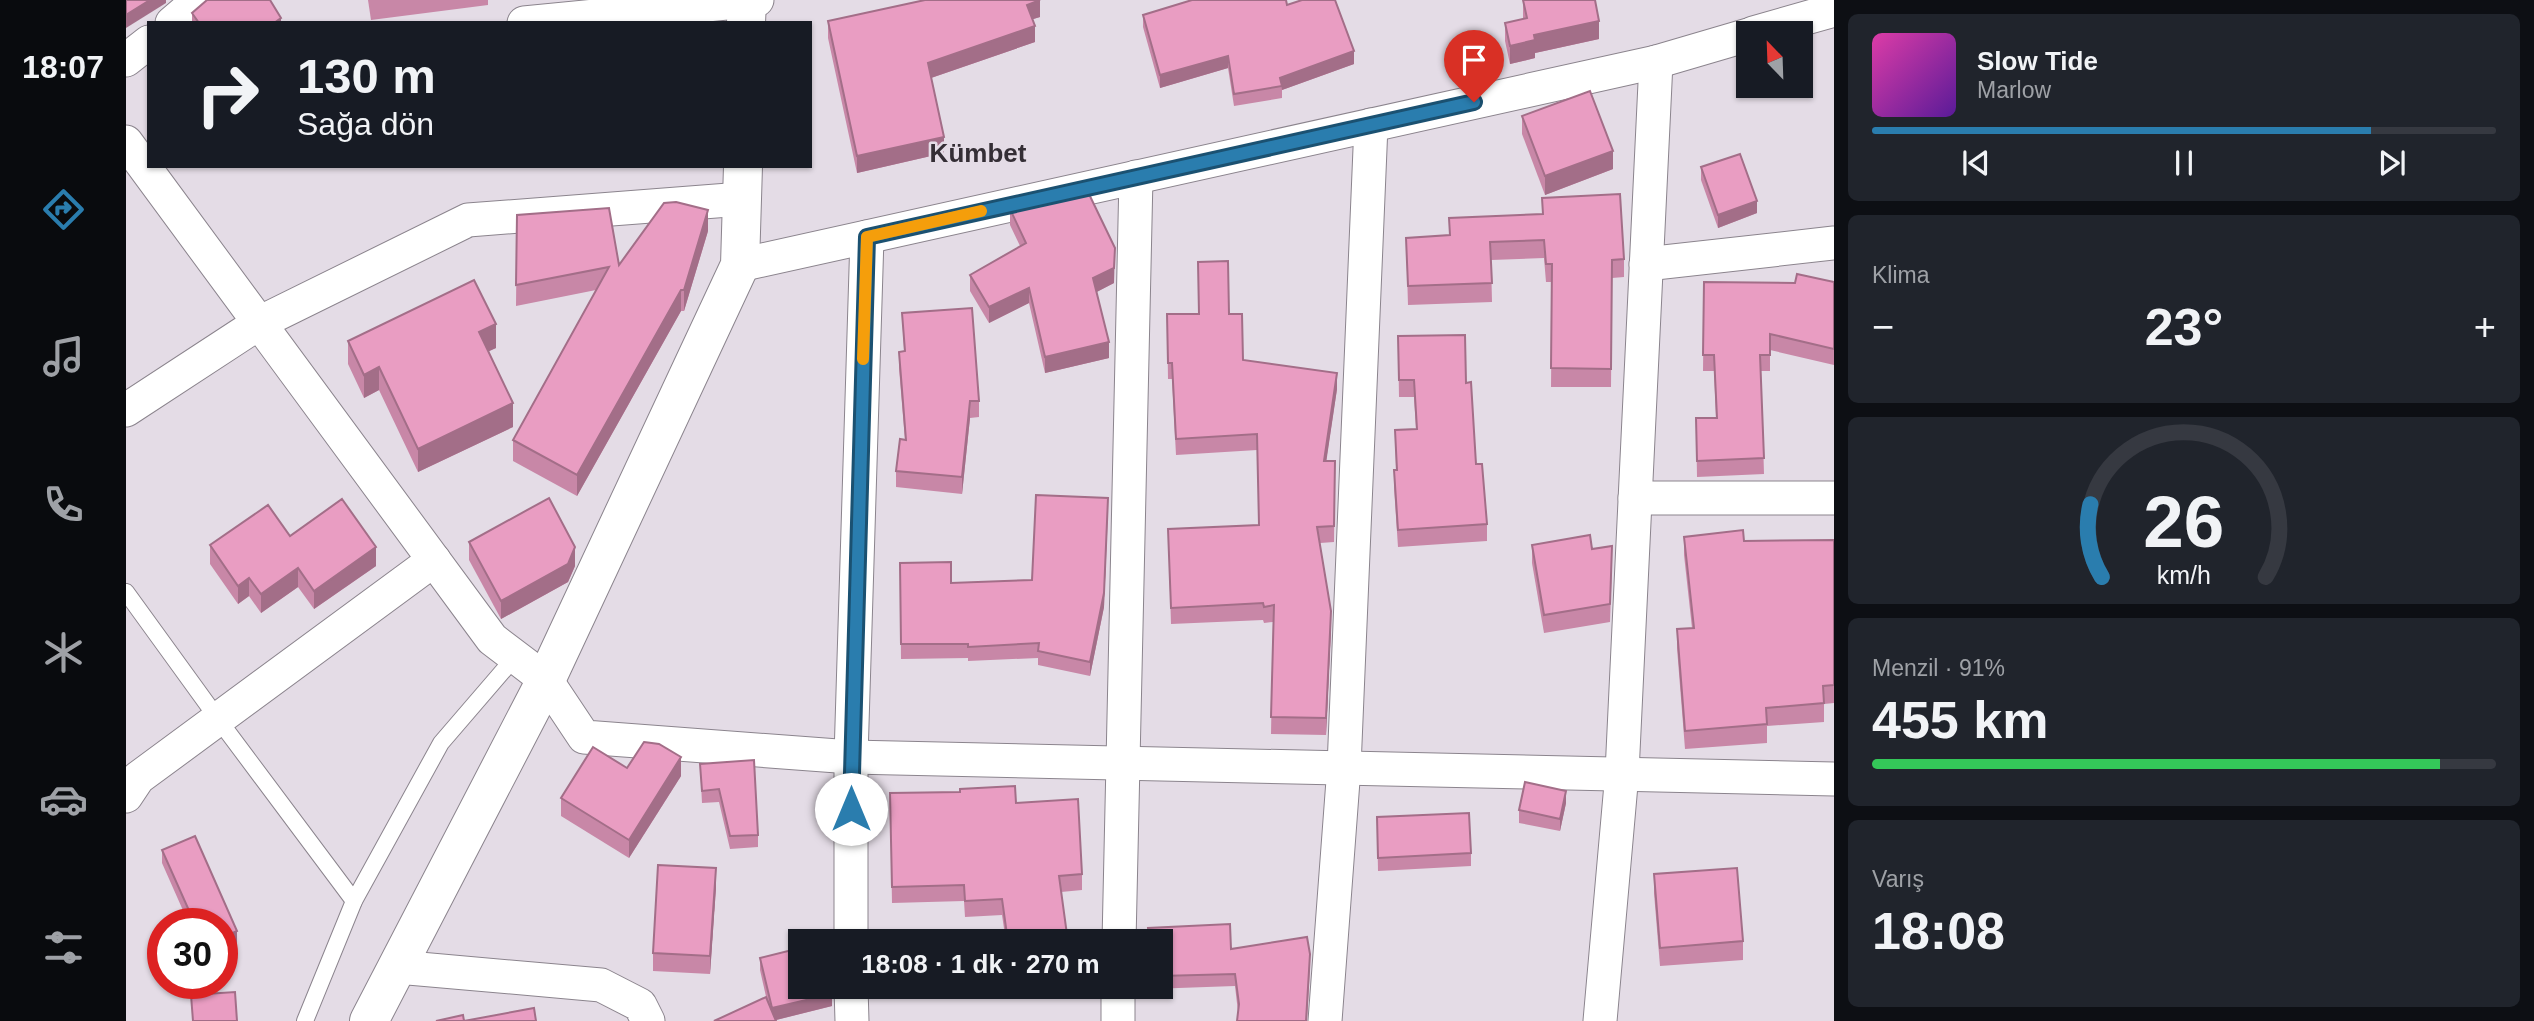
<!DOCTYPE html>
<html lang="tr">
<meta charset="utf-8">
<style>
:root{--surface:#171b24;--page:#20242c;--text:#f1f3f6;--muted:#9ea1a6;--line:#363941;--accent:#2a7dae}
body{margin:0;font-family:Helvetica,sans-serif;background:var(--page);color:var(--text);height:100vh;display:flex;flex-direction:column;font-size:26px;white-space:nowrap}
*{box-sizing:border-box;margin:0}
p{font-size:23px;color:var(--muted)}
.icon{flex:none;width:38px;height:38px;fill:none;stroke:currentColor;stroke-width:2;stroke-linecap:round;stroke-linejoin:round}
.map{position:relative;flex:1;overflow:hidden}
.side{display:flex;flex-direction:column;gap:14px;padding:14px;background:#0d0f14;width:700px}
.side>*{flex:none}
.banner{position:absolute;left:21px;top:21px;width:665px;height:147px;border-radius:0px;box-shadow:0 2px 5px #0004;background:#171b24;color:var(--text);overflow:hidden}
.needle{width:46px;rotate:337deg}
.buttons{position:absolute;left:1610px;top:21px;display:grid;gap:14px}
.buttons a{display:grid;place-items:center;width:77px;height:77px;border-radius:0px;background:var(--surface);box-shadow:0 2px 5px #0004;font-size:35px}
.speed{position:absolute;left:21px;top:908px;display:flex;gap:14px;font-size:35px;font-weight:700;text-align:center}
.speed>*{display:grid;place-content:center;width:91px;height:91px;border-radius:50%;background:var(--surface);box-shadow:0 2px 5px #0004;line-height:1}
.speed .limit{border:10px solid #d22;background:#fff;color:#111}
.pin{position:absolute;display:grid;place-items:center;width:60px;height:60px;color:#fff;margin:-72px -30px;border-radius:50% 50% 50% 0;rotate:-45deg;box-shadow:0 0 7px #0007}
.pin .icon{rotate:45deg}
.me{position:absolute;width:77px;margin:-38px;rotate:0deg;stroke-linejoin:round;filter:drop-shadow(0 0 5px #0008)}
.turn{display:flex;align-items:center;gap:24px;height:147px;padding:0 35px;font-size:32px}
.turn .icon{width:91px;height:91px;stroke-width:2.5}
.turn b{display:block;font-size:49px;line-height:60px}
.big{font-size:52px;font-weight:700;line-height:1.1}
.side .widget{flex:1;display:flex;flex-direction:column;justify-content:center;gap:10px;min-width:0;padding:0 24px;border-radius:10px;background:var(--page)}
.side .dial{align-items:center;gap:0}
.dial svg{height:182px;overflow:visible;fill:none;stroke:var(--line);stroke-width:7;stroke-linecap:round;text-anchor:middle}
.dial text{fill:var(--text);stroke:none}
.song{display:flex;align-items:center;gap:21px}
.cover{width:84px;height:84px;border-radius:10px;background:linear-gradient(135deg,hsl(320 70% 55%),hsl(270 70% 35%))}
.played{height:7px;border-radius:4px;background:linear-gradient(90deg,var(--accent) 80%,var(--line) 80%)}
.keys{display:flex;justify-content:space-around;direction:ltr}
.heat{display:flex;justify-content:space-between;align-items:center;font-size:38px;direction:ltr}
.charge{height:10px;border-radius:5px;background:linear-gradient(90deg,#34c759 91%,var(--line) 0)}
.trip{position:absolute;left:662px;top:929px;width:385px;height:70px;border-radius:0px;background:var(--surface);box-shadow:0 2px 5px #0004;font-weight:700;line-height:70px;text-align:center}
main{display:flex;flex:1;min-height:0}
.dock{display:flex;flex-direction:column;width:126px;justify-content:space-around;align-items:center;background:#090b0e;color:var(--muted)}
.dock .icon{width:49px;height:49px}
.dock .on{color:var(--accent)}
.dock b{font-size:32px;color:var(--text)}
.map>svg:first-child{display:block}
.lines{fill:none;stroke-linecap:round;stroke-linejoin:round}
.lane-casing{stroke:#8b848d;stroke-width:18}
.street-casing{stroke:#8b848d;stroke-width:35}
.secondary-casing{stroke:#8b848d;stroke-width:40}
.lane{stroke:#fff;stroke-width:16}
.street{stroke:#fff;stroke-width:33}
.secondary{stroke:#fff;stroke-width:38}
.wall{fill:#c887a7}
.shaded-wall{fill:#a36e88}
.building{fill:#e99dc2;stroke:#a36e88;stroke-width:2}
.route-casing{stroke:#1b5171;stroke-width:18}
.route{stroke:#2a7dae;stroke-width:12}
.slow{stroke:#f59e0b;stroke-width:12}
.labels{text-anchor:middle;stroke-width:5;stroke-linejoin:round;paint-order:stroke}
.district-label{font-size:26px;font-weight:bold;fill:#342e35;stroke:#e4dce6}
</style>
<main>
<nav class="dock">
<b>18:07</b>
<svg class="icon on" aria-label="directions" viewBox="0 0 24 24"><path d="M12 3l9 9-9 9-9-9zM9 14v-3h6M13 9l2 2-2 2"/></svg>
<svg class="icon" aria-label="music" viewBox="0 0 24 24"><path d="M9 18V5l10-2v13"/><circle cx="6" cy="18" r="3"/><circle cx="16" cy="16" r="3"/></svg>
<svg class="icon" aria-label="phone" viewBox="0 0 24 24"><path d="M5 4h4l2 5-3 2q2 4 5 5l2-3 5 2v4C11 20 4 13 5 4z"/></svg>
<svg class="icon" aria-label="climate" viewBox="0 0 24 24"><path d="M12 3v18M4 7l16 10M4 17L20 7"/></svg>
<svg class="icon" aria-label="car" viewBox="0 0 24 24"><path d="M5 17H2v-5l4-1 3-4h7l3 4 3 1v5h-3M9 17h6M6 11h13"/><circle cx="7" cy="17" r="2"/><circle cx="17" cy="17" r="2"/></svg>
<svg class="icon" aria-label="filters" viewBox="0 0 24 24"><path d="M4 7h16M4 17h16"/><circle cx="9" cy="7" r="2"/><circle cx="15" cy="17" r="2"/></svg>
</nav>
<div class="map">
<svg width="1708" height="1021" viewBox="0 0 1708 1021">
<rect width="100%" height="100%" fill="#e4dce6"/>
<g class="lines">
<defs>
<g id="lane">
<polyline points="0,592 92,719 228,901"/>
<polyline points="179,1021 228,901 315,743 389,657"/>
</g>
<g id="street">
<polyline points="46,23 73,0"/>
<polyline points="398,23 631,0"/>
<polyline points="1627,33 1708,10"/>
<polyline points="0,60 23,42"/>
<polyline points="0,142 366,639 420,680 458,737 725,757 1708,779"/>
<polyline points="1520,264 1708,243"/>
<polyline points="614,265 1530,62 1622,35"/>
<polyline points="0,410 133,323 342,220 616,199"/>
<polyline points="1509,498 1708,498"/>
<polyline points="0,796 12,778 308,560"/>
<polyline points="725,942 725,757 741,237"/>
<polyline points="993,942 1010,177"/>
<polyline points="271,967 475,985 514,1005 522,1021"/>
<polyline points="725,987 726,1021"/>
<polyline points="992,1021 992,987"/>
<polyline points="1199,1021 1218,767 1245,125"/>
<polyline points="1474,1021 1496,773 1530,62"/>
</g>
<g id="secondary">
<polyline points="620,23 621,0"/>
<polyline points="243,1021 420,680 614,265 617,166"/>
</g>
</defs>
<use href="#lane" class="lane-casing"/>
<use href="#street" class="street-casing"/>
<use href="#secondary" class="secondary-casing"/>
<use href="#lane" class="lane"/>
<use href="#street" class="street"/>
<use href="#secondary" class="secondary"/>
</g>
<g class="wall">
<polygon points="242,0 362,0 362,5 245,20"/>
<polygon points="1397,0 1469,0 1473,39 1409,53 1409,58 1384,64 1379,41 1379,23 1397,19"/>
<polygon points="1161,5 1228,64 1156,90 1156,98 1108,106 1102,68 1034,88 1017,27 1017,15"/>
<polygon points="66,13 155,23 66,23"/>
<polygon points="914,17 907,19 909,42 805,78 818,153 731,173 702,38 702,21"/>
<polygon points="1396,116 1487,169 1419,195 1396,134"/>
<polygon points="1575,167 1631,213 1592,228 1575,180"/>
<polygon points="1416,198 1498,259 1498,277 1486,278 1485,387 1425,387 1426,282 1420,282 1418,258 1365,260 1366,302 1282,305 1280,238 1323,235 1323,218 1416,214"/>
<polygon points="884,209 988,283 970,292 983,358 919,373 903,303 863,323 844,291 844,275 894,246 884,225"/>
<polygon points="391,215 493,265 582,231 558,311 555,311 451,496 387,461 387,440 470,290 390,306"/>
<polygon points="1578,282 1708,282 1708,365 1644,350 1644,371 1635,371 1638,474 1571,477 1570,418 1590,418 1588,371 1577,371"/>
<polygon points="776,313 853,401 853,417 844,418 836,494 770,487 770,471 779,440 773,368 773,352 778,351"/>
<polygon points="1041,314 1103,314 1117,360 1211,389 1200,461 1209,461 1208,542 1194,543 1205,627 1200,735 1145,734 1147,622 1138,623 1137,620 1045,624 1042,529 1133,525 1131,450 1050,455 1046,379 1042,379"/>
<polygon points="1272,336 1340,383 1350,464 1361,524 1361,541 1272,547 1268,487 1268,470 1270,470 1269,430 1290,429 1288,397 1273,397"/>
<polygon points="222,341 370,348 362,351 387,427 292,472 253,390 238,398 222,364"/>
<polygon points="982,512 978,607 964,676 912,665 912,658 842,661 842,658 775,659 774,563 825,583 906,580"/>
<polygon points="164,536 250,566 188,609 172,587 135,613 123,596 112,604 84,564 84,545"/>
<polygon points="1558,537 1618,541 1708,540 1708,703 1698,704 1698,722 1641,726 1641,743 1559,749 1551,648 1551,629 1566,628 1558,555"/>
<polygon points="343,542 449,566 442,582 375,619 343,560"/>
<polygon points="1406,545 1466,549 1486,564 1484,622 1418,633 1406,563"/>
<polygon points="574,764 632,835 632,847 604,849 593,802 576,803"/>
<polygon points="501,768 555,776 503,858 435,816 435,798"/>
<polygon points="764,793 890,803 956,874 956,890 935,892 942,942 880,942 876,915 839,917 838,901 766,903"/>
<polygon points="1440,803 1434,831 1393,823 1393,810"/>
<polygon points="1251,817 1345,853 1345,866 1252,871"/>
<polygon points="69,836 111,931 111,944 96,951 96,924 63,924 36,863 36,850"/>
<polygon points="1528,874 1617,941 1617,960 1534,966 1528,893"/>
<polygon points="590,887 584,974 527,971 527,953"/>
<polygon points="1034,942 1105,949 1184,967 1181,1021 1111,1021 1112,1012 1109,986 1024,989 1024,987 1034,987"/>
<polygon points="634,958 706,1006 650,1020 641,1001 634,970"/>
</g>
<g class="shaded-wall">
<polygon points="24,0 40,0 40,3 0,28 0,15"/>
<polygon points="914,0 914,17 901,21 901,5"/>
<polygon points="155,18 155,23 148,23"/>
<polygon points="1473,21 1473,39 1409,53 1409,58 1384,64 1384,46 1408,35"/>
<polygon points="909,26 909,42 802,79 802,63"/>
<polygon points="1228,51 1228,64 1156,90 1154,78"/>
<polygon points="1102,56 1102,68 1034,88 1034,75"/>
<polygon points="818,137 818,153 731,173 731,156"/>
<polygon points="1487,151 1487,169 1419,195 1419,176"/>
<polygon points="1631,201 1631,213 1592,228 1592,215"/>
<polygon points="582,210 582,231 558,311 558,290"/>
<polygon points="989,248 988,283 967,294 967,278"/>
<polygon points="903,288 903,303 863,323 863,307"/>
<polygon points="555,290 555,311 451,496 451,475"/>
<polygon points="370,324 370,348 353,356 353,332"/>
<polygon points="983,342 983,358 919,373 919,357"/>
<polygon points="253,367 253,390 238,398 238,375"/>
<polygon points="1211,373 1211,389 1198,477 1198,461"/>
<polygon points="844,401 844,418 836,494 836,477"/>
<polygon points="387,403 387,427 292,472 292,449"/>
<polygon points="982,498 978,607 964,676 964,662"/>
<polygon points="250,547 250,566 188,609 188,591"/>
<polygon points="449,547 449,566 442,582 375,619 375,601"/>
<polygon points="172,568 172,587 135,613 135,594"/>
<polygon points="123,578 123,596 112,604 112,586"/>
<polygon points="1205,611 1205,627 1200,735 1200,718"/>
<polygon points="555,757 555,776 503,858 503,840"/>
<polygon points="1440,791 1440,803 1434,831 1434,819"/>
<polygon points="590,868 590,887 584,974 584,956"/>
<polygon points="111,931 111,944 96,951 96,938"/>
<polygon points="706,994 706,1006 646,1021 646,1008"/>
</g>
<g class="building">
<polygon points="0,0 24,0 0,15"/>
<polygon points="81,0 144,0 155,18 148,23 73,23 66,13"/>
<polygon points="799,0 914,0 901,5 909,26 802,63 818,137 731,156 702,21"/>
<polygon points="1066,0 1160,0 1161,5 1176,0 1209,0 1228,51 1154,78 1156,86 1108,94 1102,56 1034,75 1017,15"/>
<polygon points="1397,0 1469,0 1473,21 1408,35 1409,40 1384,46 1379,23 1401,18"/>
<polygon points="1464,91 1487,151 1419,176 1396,116"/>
<polygon points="1614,154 1631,201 1592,215 1575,167"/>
<polygon points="962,192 989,248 988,268 967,278 983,342 919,357 903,288 863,307 844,275 900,243 884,209"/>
<polygon points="1494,194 1498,259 1486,260 1485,369 1425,368 1426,264 1420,264 1418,240 1364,242 1366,283 1282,286 1280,238 1324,235 1323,218 1417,214 1416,198"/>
<polygon points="550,202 582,210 558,290 555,290 451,475 387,440 483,267 390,285 391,215 483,208 493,265 538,203"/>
<polygon points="1102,261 1103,314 1116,314 1117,360 1211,373 1198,461 1209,461 1208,526 1191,527 1205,611 1200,718 1145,717 1148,605 1138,607 1137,603 1045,608 1042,529 1133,525 1131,434 1050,439 1046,363 1042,363 1041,314 1073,314 1072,262"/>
<polygon points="1671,274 1708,282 1708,349 1644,334 1644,355 1634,355 1638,458 1571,461 1570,418 1591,418 1588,355 1577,355 1578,282 1669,283"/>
<polygon points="348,280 370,324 353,332 387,403 292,449 253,367 238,375 222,341"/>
<polygon points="846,308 853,401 844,401 836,477 770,471 774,439 780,440 773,352 779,351 776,313"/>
<polygon points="1339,335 1340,383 1345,382 1350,464 1356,464 1361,524 1272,530 1268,470 1271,470 1269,430 1291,429 1288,380 1273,380 1272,336"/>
<polygon points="910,495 982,498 978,593 964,662 912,651 913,643 842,647 842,644 775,644 774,563 825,562 825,583 906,580"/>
<polygon points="423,498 449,547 442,564 375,601 343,542"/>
<polygon points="216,499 250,547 188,591 172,568 135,594 123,578 112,586 84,545 142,505 164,536"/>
<polygon points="1617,530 1618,541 1708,540 1708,685 1697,686 1698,703 1640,708 1641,724 1559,731 1551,629 1568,628 1558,537"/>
<polygon points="1464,535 1466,549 1486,546 1484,604 1418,615 1406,545"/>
<polygon points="518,742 533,744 555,757 503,840 435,798 467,747 501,768"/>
<polygon points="628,760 632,835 604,836 593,789 576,791 574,764"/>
<polygon points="1399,782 1440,791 1434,819 1393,810"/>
<polygon points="889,786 890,803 952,799 956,874 933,876 942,942 882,942 876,899 839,901 838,885 766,887 764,793 834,792 834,789"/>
<polygon points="1343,813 1345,853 1252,858 1251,817"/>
<polygon points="69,836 111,931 96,938 96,924 69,924 36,850"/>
<polygon points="532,865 590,868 584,956 527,953"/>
<polygon points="1611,868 1617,941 1534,948 1528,874"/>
<polygon points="1104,924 1105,949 1181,937 1184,954 1180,1021 1111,1021 1113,1004 1109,974 1034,976 1034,942 1023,942 1022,928"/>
<polygon points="674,948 674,987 705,987 706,994 646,1008 634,958"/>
<polygon points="109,992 111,1021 67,1021 65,995"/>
<polygon points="640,997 650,1021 588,1021"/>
<polygon points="408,1008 410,1021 310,1021 337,1015 338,1021"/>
</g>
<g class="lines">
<defs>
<polyline id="route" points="725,809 741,237 1348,102"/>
</defs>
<use href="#route" class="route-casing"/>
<use href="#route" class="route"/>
<polyline class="slow" points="737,359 741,237 855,211"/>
</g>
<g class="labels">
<g class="district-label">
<text x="852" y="162">Kümbet</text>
</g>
</g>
</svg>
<div class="buttons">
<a><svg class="needle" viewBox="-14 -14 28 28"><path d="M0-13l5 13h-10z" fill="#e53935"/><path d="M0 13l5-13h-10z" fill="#9ea1a6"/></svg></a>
</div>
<div class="speed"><div class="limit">30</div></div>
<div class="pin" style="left:1348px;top:102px;background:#d93025"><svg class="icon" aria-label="arrive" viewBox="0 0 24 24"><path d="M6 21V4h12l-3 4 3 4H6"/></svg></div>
<svg class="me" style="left:725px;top:809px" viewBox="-20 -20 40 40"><circle r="19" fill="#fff"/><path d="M0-13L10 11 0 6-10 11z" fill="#2a7dae"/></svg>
<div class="trip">18:08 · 1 dk · 270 m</div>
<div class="banner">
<div class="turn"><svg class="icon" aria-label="right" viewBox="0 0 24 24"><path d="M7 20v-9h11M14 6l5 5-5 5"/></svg><div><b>130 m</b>Sağa dön</div></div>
</div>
</div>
<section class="side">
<div class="widget">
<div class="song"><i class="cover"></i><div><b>Slow Tide</b><p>Marlow</p></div></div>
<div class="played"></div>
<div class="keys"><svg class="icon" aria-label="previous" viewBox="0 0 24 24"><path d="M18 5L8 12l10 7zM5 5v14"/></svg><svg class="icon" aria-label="pause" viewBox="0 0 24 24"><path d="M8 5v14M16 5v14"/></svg><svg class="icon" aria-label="next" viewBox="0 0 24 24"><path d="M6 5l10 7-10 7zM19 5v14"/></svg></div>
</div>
<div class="widget"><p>Klima</p>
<div class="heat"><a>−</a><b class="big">23°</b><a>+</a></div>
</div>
<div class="widget dial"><svg viewBox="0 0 100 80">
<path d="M14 69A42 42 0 1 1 86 69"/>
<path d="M14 69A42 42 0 0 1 9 37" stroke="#2a7dae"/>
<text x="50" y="56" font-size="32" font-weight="700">26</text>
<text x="50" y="72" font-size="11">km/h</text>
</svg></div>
<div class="widget"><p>Menzil · 91%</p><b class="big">455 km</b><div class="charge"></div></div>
<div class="widget"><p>Varış</p><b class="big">18:08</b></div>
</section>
</main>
